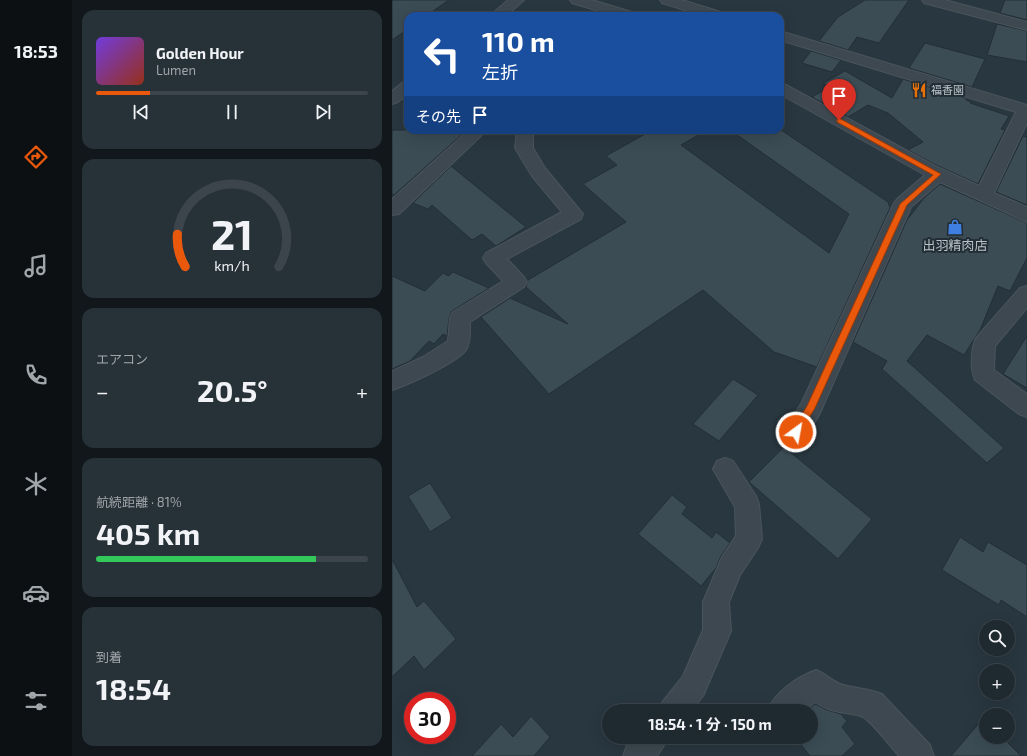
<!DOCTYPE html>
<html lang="ja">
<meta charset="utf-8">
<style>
:root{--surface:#1f2930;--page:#273138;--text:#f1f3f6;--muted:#a1a6ab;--line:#3c454c;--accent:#ea580c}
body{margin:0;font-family:"Exo 2","Noto Sans JP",sans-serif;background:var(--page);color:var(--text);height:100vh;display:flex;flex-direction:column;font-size:15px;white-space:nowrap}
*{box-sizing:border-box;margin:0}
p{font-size:13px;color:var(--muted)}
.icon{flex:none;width:22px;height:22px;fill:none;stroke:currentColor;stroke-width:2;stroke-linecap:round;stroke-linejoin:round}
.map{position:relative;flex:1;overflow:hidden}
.details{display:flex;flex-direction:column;gap:10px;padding:10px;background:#11171a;width:320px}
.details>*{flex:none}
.guide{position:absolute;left:12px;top:12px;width:380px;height:122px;border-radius:12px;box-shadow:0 4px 16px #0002,0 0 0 1px var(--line);background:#1a4fa0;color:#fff;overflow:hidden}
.fabs{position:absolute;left:587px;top:620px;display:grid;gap:8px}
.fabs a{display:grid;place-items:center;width:36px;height:36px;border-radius:50%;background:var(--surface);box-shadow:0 4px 16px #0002,0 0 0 1px var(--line);font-size:20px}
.speed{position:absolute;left:12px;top:692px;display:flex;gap:8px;font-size:20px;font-weight:700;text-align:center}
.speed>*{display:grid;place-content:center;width:52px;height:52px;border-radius:50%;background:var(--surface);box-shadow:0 4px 16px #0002,0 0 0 1px var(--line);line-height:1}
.speed .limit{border:6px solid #d22;background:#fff;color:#111}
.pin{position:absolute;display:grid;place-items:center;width:34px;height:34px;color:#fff;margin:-41px -17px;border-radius:50% 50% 50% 0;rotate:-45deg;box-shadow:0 0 4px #0007}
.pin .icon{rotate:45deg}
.me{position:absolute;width:44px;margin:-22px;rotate:32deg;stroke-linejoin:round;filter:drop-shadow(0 0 3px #0008)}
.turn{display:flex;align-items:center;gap:14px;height:84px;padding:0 12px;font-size:18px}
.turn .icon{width:52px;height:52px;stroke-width:2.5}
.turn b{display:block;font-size:28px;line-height:34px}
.then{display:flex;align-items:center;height:38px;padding:0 12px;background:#0003;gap:8px;font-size:15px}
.big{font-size:30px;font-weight:700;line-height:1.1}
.details .tile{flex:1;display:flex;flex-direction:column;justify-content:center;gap:6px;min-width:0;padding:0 14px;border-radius:12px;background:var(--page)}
.details .dial{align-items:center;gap:0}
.dial svg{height:104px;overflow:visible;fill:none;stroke:var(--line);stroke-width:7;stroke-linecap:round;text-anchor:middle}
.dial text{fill:var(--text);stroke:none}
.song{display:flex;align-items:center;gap:12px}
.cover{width:48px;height:48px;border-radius:6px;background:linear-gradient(135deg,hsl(260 70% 55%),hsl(10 70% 35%))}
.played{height:4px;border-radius:2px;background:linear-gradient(90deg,var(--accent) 20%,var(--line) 20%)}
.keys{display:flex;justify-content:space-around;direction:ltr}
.heat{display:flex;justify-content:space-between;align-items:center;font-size:22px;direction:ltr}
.charge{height:6px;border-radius:3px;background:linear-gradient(90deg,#34c759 81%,var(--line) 0)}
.trip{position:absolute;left:210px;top:704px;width:216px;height:40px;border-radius:20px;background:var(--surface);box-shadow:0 4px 16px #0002,0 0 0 1px var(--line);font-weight:700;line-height:40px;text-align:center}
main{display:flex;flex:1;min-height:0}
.dock{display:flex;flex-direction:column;width:72px;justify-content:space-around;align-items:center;background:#0c1013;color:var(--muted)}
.dock .icon{width:28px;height:28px}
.dock .current{color:var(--accent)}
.dock b{font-size:18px;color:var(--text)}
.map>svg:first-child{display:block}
.building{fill:#3b4c55;stroke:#242f37}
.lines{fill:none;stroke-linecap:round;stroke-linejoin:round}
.minor-casing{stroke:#4a545c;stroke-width:2}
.minor{fill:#3d4850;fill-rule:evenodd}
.route{fill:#ea580c;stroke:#983908}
.labels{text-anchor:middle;stroke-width:4;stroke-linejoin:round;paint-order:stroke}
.far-poi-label{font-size:11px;fill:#bac3ca;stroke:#222d35;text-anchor:start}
.poi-label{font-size:13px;fill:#bac3ca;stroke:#222d35}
</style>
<main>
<nav class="dock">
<b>18:53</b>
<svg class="icon current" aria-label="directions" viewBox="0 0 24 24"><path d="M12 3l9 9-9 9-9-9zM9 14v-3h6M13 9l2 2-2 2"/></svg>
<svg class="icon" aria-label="music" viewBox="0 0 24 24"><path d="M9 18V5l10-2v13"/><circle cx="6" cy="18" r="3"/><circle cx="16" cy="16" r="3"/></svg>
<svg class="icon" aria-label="phone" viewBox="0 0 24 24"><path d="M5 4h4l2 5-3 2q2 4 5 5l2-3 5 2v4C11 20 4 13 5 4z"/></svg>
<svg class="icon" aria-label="climate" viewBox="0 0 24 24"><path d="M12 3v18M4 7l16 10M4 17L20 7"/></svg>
<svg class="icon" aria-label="car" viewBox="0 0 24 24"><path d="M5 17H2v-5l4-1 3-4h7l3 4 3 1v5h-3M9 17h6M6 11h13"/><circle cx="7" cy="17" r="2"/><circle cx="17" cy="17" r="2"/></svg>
<svg class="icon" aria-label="filters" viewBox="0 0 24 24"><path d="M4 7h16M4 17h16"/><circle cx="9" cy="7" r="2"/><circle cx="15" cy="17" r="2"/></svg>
</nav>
<section class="details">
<div class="tile">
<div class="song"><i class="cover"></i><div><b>Golden Hour</b><p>Lumen</p></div></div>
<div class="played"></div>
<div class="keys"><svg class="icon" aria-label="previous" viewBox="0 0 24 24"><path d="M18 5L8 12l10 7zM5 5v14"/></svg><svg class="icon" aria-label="pause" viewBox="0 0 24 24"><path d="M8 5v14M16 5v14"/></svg><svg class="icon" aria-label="next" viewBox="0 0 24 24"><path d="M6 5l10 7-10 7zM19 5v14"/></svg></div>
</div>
<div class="tile dial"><svg viewBox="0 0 100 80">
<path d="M14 69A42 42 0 1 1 86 69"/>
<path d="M14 69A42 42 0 0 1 8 44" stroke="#ea580c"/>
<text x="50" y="56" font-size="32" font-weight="700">21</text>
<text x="50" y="72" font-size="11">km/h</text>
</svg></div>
<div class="tile"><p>エアコン</p>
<div class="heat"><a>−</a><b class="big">20.5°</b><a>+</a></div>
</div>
<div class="tile"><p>航続距離 · 81%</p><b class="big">405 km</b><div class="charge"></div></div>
<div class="tile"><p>到着</p><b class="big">18:54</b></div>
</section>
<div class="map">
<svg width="635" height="756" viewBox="0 0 635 756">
<rect width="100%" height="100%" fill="#293740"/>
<g class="building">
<polygon points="0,0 57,0 34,16 16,16 16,29 0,40"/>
<polygon points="473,0 517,0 487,43 465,37 456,50 427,41 446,17"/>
<polygon points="613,0 635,0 635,20 608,13"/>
<polygon points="605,24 635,31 635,62 595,55"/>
<polygon points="533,43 593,59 580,87 517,68"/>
<polygon points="419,51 449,60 440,72 410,63"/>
<polygon points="453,71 500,98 511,79 574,98 574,100 579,102 578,103 617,116 609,129 613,130 586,184 544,165 516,150 531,142 496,113 476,105 456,117 420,97 438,87 431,83"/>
<polygon points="0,130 75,130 2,195 0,194"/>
<polygon points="260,130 315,130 289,145 437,253 457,214 338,130 389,130 496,202 498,208 425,367 382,352 311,290 157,394 89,317 118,298 176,324 134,287 136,280 234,222 191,184 225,165 214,156"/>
<polygon points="631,136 635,137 635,205 604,192"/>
<polygon points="59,166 134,227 104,246 90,234 80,240 40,205 36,209 21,203"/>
<polygon points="548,184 635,223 635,258 618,291 606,286 588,330 572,355 535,335 515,361 612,448 595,463 490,369 495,361 461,342 515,220 532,198"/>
<polygon points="61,272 97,288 60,311 57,318 55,336 51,334 42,344 37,341 18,361 0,369 0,276 33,291 51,273 57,276"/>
<polygon points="635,336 635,388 611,374"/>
<polygon points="341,379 366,395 327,441 301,424"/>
<polygon points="392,447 480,519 446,559 357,482"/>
<polygon points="38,483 60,518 38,532 16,496"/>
<polygon points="280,495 295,507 290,514 320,538 324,532 338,543 329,556 324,568 309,586 246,534"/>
<polygon points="568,537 591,552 596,542 635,565 635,617 609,600 607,605 550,570"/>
<polygon points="0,559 25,607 32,601 64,639 32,670 22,656 0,677"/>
<polygon points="423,704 435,710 449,714 455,721 450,727 463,744 450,756 418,756 403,737 419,737 419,711 414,711"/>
<polygon points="594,715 594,737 610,737 629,756 559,756"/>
<polygon points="139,716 158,737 142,756 80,756 109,724 121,737"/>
</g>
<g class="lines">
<defs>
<g id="minor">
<polygon points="116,0 132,0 114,16 98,16"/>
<polygon points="178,0 200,0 243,13 245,16 223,16 180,3"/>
<polygon points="268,0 290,0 332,13 334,16 312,16 270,3"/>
<polygon points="530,0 553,0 635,22 635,30 532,3"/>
<polygon points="388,31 635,105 635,123 602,193 635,207 635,222 548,182 519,207 427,415 412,439 404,442 396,439 392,432 410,402 502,203 505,199 533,175 388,94 388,83 394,85 543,166 587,186 624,112 388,40"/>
<polygon points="16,81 16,94 6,102 0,104 0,91 10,83"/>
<polygon points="77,130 95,130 7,214 0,215 0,199"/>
<path d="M125 130H141V148L153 168 191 214 189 219 115 259 132 277 135 282 132 287 78 322C78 330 79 343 74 350 66 362 16 385 0 390V371L31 357 56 341 58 318 61 312 111 281 94 263 91 258 94 253 170 212 140 176 123 148Z"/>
<path d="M635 286V308L603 346 602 370 635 394V417L627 414 583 380C578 369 579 349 584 338L628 288Z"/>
<polygon points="333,458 341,461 364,496 367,504 370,539 366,548 348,575 337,602 339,631 311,696 299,711 266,711 271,701 291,676 311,630 311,602 330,557 344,536 343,507 321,469 325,461"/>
<path d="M424 670C432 673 438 679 446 683 456 688 477 688 490 694L538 745 542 756H507C501 749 477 719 471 717 453 711 440 714 423 702L412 711H375C383 692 405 677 424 670Z"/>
<polygon points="242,737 276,737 271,747 265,756 231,756 235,745"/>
</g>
</defs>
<use href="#minor" class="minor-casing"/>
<use href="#minor" class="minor"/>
</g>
<polygon class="route" points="447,118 549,174 515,205 423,408 407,435 404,437 400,435 399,432 415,406 508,204 541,175 445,122 445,119"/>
<defs>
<symbol id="restaurant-bare" viewBox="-9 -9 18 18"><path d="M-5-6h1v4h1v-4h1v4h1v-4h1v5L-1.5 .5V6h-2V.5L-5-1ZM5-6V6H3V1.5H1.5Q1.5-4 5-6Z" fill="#e8710a" stroke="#222d35" stroke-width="2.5" paint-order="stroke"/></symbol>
<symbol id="shop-bare" viewBox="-9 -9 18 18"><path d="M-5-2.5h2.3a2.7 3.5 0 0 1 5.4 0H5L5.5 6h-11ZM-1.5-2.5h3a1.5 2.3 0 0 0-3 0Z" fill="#3f7fe0" stroke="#222d35" stroke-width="2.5" paint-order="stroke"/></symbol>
</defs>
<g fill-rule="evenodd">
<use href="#restaurant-bare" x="516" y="79" width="22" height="22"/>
<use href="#shop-bare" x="552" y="216" width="22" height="22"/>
</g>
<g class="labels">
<g class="far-poi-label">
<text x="539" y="94">福香園</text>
</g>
<g class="poi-label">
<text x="563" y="250">出羽精肉店</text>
</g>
</g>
</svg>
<div class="fabs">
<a><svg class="icon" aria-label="search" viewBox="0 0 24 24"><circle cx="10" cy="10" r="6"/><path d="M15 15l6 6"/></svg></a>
<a>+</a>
<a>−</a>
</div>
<div class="speed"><div class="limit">30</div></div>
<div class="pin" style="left:447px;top:120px;background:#d93025"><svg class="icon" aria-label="arrive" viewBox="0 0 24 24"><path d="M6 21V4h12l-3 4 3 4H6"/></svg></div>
<svg class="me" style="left:404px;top:432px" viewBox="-20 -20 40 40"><circle r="17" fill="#ea580c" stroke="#fff" stroke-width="3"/><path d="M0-11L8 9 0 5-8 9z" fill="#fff"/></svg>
<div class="trip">18:54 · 1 分 · 150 m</div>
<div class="guide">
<div class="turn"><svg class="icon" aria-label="left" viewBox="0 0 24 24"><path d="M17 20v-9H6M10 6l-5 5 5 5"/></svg><div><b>110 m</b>左折</div></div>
<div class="then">その先<svg class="icon" aria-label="arrive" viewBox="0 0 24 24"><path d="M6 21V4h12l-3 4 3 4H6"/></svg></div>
</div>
</div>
</main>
